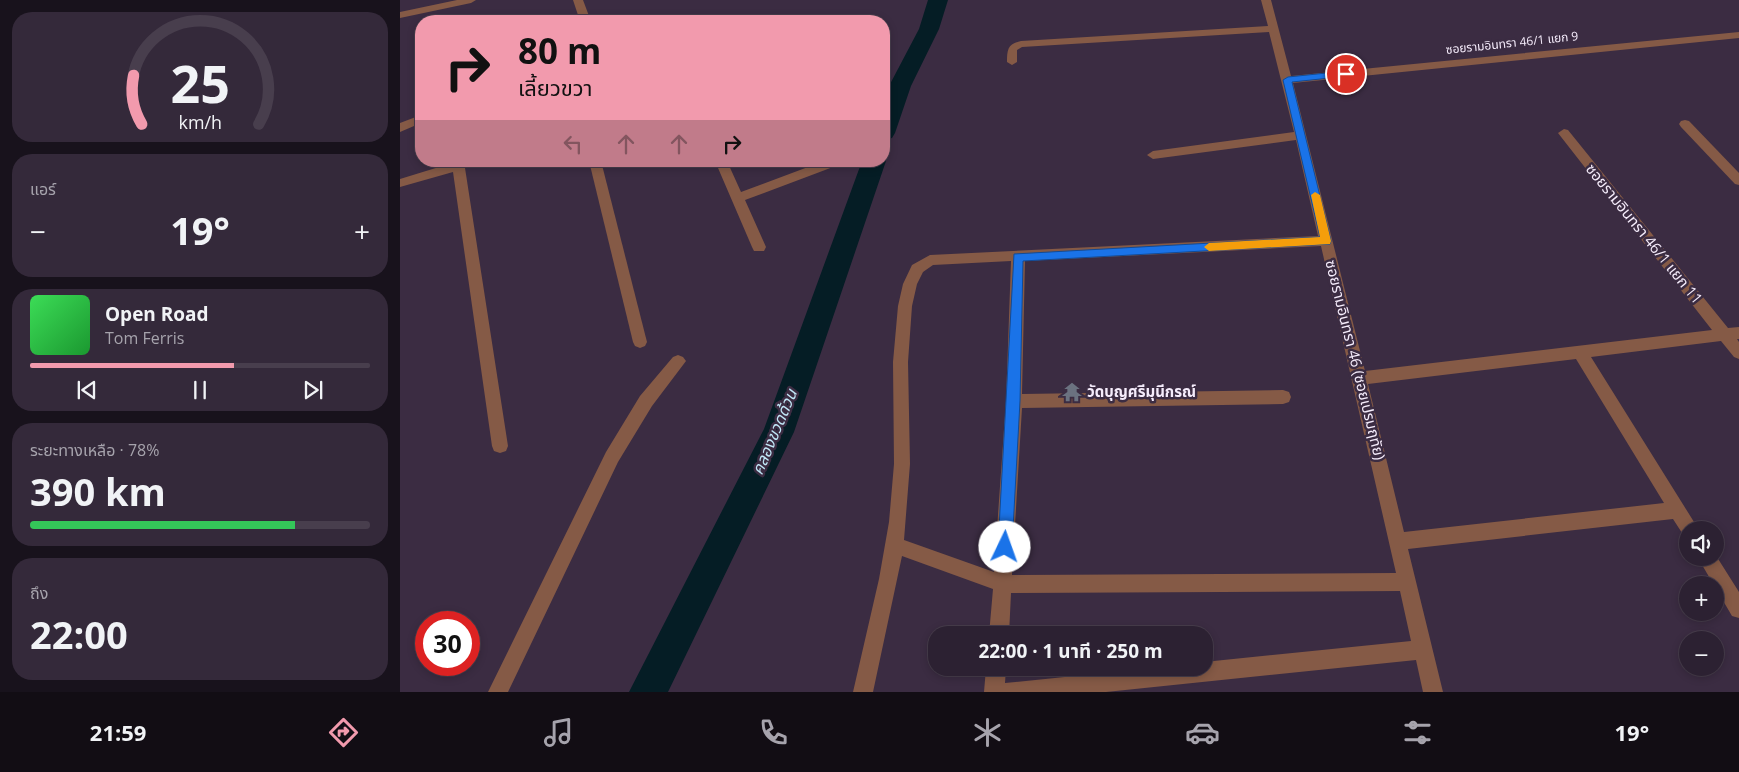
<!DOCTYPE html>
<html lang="th">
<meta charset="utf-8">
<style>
:root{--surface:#2c2132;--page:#34293a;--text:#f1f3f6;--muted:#a6a3ac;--line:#483e4d;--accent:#f29aad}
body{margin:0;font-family:"Open Sans","Noto Sans Thai",sans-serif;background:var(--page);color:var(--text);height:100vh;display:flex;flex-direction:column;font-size:19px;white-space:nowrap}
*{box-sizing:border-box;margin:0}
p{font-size:16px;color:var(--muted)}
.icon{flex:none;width:28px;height:28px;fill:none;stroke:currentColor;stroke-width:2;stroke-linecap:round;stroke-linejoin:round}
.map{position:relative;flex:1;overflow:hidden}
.side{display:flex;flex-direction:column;gap:12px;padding:12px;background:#18121c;width:400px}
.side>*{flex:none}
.hud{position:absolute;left:15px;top:15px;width:475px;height:152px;border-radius:20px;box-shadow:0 2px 8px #0003,0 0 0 1px var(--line);background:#f29aad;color:#111;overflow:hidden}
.fabs{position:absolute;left:1279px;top:521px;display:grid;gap:10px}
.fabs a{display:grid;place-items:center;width:45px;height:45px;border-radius:50%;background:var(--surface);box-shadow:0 2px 8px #0003,0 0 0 1px var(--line);font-size:25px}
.speed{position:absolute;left:15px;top:611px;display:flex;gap:10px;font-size:25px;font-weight:700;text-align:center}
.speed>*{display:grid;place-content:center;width:65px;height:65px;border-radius:50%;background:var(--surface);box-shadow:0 2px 8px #0003,0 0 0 1px var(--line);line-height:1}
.speed .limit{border:8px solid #d22;background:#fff;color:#111}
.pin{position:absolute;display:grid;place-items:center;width:42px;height:42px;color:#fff;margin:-21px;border:2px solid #fff;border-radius:50%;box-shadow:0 1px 5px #0007}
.me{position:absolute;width:55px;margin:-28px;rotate:3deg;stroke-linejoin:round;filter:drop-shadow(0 0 4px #0008)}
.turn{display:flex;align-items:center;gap:18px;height:105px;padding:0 20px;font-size:22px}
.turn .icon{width:65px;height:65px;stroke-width:2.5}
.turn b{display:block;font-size:35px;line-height:42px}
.lanes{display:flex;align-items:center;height:48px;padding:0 20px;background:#0003;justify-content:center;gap:25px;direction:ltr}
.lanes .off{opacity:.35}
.big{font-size:38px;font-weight:700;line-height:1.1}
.side .card{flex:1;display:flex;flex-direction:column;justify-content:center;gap:8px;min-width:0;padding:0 18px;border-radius:20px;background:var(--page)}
.side .dial{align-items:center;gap:0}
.dial svg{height:130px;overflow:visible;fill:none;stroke:var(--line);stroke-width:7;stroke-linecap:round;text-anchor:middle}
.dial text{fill:var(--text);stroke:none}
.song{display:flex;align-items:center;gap:15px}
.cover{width:60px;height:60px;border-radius:8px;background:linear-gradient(135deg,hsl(130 70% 55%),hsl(130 70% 35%))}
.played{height:5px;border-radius:2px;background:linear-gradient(90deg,var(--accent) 60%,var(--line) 60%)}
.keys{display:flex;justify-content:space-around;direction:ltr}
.heat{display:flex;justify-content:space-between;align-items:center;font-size:28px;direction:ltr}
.charge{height:8px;border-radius:4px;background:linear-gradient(90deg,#34c759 78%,var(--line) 0)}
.trip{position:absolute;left:528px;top:626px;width:285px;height:50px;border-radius:20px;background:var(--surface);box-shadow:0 2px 8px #0003,0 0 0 1px var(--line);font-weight:700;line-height:50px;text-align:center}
.tabs{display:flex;height:80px;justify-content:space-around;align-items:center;background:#120d14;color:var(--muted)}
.tabs .icon{width:35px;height:35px}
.tabs .current{color:var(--accent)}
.tabs b{font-size:22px;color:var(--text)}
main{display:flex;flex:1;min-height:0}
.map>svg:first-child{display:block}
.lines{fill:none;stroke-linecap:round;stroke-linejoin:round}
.canal{fill:#051d25;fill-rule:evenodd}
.minor{fill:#855a46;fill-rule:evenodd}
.route{fill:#1a73e8;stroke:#114b97}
.slow{fill:#f59e0b}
.labels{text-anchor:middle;stroke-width:5;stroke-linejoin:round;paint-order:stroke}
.far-street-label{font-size:12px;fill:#f5ecfb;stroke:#3b2c42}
.street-label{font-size:15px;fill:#f5ecfb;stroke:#3b2c42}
.poi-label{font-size:15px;font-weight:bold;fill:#f5ecfb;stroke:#3b2c42;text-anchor:start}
.water-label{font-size:16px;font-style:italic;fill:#c1e7f7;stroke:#3b2c42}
</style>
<main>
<section class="side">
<div class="card dial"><svg viewBox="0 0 100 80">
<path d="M14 69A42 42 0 1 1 86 69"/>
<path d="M14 69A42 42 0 0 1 9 39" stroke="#f29aad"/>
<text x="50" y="56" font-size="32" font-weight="700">25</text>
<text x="50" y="72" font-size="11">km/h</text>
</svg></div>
<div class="card"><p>แอร์</p>
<div class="heat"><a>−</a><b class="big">19°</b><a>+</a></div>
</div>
<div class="card">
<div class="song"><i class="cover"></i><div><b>Open Road</b><p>Tom Ferris</p></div></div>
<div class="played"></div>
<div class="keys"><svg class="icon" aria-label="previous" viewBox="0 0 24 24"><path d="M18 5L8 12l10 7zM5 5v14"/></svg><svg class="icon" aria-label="pause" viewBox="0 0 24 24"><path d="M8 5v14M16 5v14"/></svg><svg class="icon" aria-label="next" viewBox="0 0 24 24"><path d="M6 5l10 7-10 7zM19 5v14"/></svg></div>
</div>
<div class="card"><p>ระยะทางเหลือ · 78%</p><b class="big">390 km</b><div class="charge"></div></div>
<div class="card"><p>ถึง</p><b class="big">22:00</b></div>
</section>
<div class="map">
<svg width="1339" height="692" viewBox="0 0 1339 692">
<rect width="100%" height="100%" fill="#3b2c42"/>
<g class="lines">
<g class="canal">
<polygon points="528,0 548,0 539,29 511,86 495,133 492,138 484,140 484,101 489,86 519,29"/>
<polygon points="484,158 486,161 394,432 268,692 229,692 364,429 462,161 484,161"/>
</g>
<g class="minor">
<polygon points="57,0 76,0 71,3 0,18 0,12"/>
<path d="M173 0H183L189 16C183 22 174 21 166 21L167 19 178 15Z"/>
<path d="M861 0H871L891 76 1339 32V38L893 83 965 371 1312 330 1158 133 1164 129 1168 130 1328 328 1339 327V339H1337L1339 342V359L1334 357 1321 341 1191 357 1299 530H1288V538L1284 536 1273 519 1008 549 1043 692H1023L1016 660 706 692H584L586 668H606L605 683 752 668H804V662L1011 641 1000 591 611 593 609 635H589L593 589 502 556 473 692H453L479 579 489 522 494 464 493 362 498 306 503 284 512 265 530 255 918 236 896 140 753 159 747 155 753 151 894 132 869 32 622 47 617 50V62L612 65 607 62C607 49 608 44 621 41L868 26ZM921 246 996 573 612 575 622 408 883 404 889 402 891 397 889 392 883 390 622 394 625 261ZM611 261 606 401 594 572 504 540 510 464 508 362 512 306 517 284 523 272 533 265ZM1176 359 1264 503 1004 532 968 384Z"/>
<polygon points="21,115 21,123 0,132 0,123"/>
<polygon points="1285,120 1289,121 1339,173 1339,185 1335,184 1281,127 1279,124 1281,121"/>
<polygon points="52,161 81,161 79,164 65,168 108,446 106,451 100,453 94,451 92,446 53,172 0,187 0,179 52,163"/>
<polygon points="189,161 201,161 247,342 245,346 240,348 235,346 233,342"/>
<polygon points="315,161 327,161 341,192 424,161 443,161 441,164 345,200 366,247 364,251 354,251 352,247"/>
<polygon points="278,355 283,357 286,361 283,365 252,406 218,462 108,692 88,692 206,452 240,396 273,357"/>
<polygon points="1315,554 1339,592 1339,618 1332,616 1298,558 1315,558"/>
</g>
</g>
<polygon class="route" points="946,71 949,72 949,76 892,82 931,241 930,244 623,261 620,401 612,547 610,552 605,554 600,552 598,547 614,254 920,237 883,80 888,77"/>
<polygon class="slow" points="915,192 920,195 931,241 930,244 809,251 804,247 809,243 920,237 911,195"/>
<defs>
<symbol id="temple-bare" viewBox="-9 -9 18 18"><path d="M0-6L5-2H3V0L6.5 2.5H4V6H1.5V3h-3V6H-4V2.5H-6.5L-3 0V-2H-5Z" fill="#6b7280" stroke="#3b2c42" stroke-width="2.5" paint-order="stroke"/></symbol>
</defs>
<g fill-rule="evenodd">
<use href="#temple-bare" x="658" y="378" width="28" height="28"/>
</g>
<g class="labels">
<g class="far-street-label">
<text transform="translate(1112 43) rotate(-6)" y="4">ซอยรามอินทรา 46/1 แยก 9</text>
</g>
<g class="street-label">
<text transform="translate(1244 234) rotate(51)" y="5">ซอยรามอินทรา 46/1 แยก 11</text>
<text transform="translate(955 360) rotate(76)" y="5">ซอยรามอินทรา 46 (ซอยเปรมฤทัย)</text>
</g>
<g class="poi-label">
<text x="687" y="397">วัดบุญศรีมุนีกรณ์</text>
</g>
<g class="water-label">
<text transform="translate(374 432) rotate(-67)" y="6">คลองขวดด้วน</text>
</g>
</g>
</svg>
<div class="fabs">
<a><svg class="icon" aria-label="sound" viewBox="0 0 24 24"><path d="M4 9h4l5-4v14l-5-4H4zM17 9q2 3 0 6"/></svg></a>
<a>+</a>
<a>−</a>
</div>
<div class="speed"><div class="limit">30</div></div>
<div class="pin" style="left:946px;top:74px;background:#d93025"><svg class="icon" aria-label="arrive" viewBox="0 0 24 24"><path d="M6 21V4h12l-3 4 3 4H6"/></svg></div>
<svg class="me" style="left:605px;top:547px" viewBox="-20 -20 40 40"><circle r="19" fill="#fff"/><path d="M0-13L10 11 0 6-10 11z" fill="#1a73e8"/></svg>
<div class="trip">22:00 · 1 นาที · 250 m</div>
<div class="hud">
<div class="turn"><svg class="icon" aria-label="right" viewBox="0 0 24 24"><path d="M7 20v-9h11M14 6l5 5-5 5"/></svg><div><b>80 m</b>เลี้ยวขวา</div></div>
<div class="lanes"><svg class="icon off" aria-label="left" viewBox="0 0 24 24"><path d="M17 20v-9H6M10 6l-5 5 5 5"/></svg><svg class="icon off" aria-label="ahead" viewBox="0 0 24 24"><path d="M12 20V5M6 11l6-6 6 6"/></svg><svg class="icon off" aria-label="ahead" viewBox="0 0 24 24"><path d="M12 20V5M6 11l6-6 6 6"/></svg><svg class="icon" aria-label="right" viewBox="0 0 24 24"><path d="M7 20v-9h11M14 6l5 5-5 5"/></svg></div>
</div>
</div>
</main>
<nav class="tabs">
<b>21:59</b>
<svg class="icon current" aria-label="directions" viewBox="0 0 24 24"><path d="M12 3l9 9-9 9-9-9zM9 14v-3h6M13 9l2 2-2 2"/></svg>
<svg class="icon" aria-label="music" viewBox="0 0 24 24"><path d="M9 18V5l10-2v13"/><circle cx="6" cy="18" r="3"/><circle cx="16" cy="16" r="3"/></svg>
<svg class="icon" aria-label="phone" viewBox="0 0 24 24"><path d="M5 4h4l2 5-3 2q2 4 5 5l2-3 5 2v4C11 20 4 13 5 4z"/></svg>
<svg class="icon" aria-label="climate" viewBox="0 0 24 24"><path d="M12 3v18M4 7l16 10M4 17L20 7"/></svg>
<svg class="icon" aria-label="car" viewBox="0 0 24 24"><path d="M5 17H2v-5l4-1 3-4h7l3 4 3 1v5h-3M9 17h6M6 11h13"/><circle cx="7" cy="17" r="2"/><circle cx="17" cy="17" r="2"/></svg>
<svg class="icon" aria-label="filters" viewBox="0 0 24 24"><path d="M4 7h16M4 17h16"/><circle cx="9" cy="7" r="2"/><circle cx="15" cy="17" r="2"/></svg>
<b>19°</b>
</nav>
